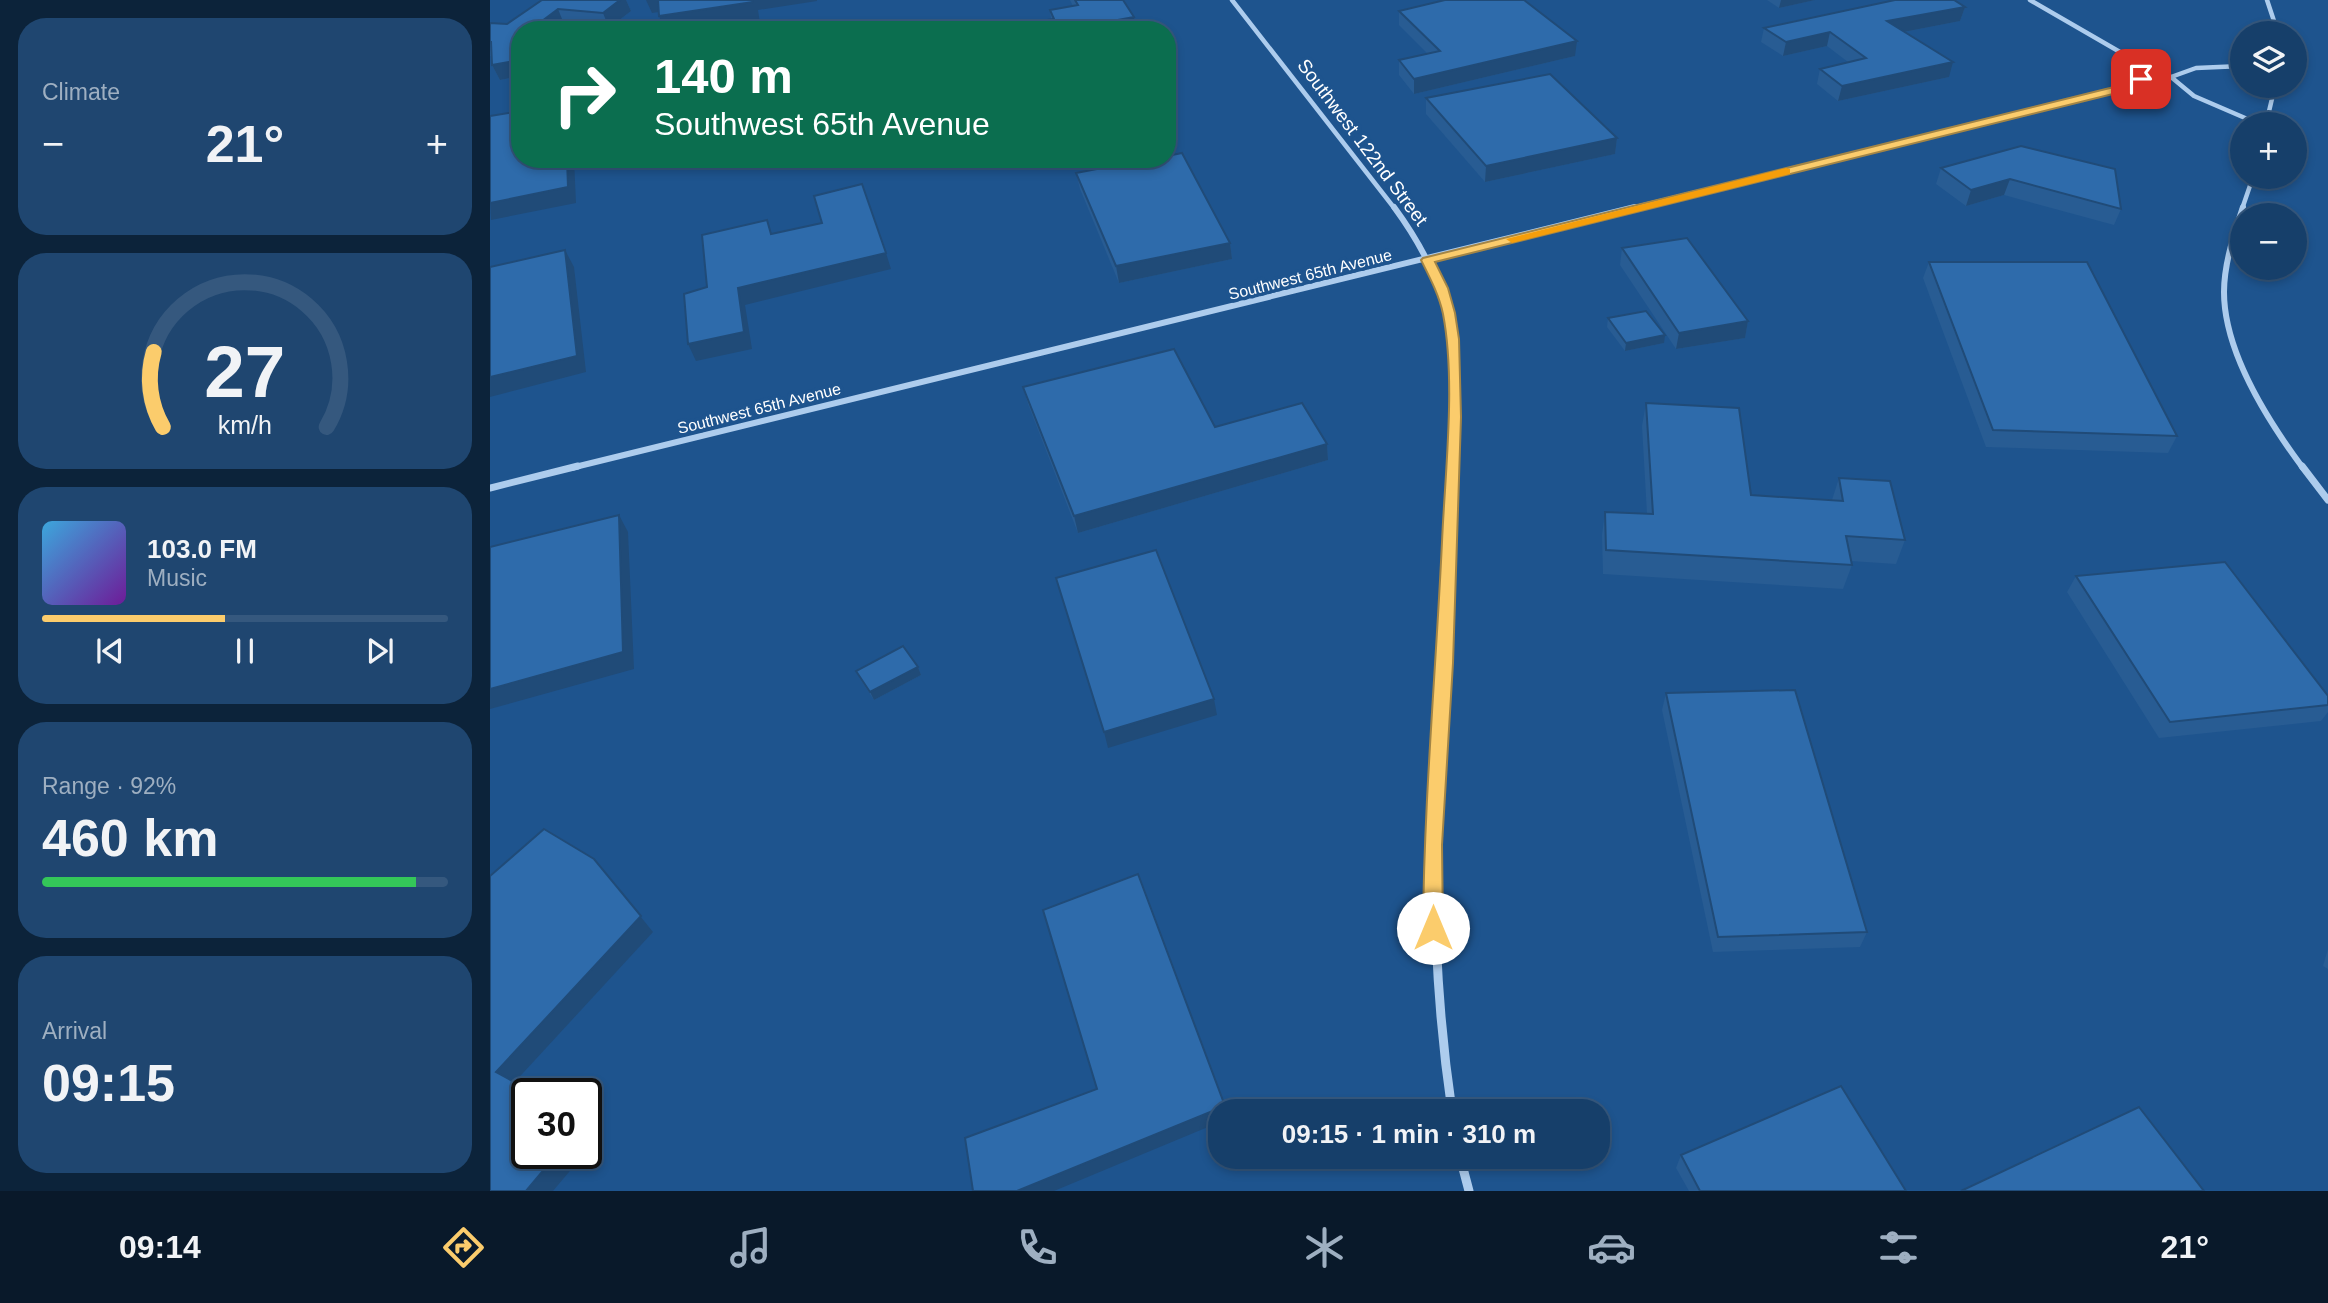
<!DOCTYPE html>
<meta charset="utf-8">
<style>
:root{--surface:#163f6a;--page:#1f4670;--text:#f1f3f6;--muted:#9eafc1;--line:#35587e;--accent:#fbcc6c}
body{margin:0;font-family:Helvetica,sans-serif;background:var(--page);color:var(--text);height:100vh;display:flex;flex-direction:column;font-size:26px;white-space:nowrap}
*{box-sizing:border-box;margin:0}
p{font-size:23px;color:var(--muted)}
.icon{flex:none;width:38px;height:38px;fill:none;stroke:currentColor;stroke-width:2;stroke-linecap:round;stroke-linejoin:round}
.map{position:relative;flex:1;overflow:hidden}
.drawer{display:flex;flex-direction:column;gap:18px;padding:18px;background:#0c233a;width:490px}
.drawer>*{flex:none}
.banner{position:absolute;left:21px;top:21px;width:665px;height:147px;border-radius:28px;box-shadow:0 4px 10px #0003,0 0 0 2px var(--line);background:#0b6e4f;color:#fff;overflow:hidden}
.fabs{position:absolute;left:1740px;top:21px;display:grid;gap:14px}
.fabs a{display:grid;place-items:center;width:77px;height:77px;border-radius:50%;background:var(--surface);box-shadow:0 4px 10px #0003,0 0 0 2px var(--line);font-size:35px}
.speed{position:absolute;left:21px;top:1078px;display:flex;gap:14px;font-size:35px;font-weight:700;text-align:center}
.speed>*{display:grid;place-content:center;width:91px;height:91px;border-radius:50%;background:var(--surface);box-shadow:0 4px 10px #0003,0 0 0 2px var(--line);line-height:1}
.speed .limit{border:4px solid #111;border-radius:10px;background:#fff;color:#111}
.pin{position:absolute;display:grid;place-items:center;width:60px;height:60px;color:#fff;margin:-30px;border-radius:14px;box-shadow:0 4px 10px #0006}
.me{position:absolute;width:77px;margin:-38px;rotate:0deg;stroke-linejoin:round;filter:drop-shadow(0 0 5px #0008)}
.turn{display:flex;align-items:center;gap:24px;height:147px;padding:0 28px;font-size:32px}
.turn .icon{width:91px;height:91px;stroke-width:2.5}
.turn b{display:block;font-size:49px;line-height:60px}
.big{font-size:52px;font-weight:700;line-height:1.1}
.drawer .tile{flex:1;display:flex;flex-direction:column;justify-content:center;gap:10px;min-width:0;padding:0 24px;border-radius:28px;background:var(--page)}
.drawer .dial{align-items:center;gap:0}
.dial svg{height:182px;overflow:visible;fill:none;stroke:var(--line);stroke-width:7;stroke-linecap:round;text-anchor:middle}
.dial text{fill:var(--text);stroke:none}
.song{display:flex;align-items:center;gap:21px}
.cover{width:84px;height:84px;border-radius:10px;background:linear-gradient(135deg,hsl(200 70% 55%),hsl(280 70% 35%))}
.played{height:7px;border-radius:4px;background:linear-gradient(90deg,var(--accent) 45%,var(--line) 45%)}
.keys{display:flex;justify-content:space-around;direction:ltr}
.heat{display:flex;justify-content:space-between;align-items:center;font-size:38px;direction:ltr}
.charge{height:10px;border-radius:5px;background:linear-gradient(90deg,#34c759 92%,var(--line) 0)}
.trip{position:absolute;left:718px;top:1099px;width:402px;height:70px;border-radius:28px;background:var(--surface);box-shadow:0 4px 10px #0003,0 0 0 2px var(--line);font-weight:700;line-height:70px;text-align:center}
.tab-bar{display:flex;height:112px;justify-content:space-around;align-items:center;background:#09192a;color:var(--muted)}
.tab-bar .icon{width:49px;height:49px}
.tab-bar .on{color:var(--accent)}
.tab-bar b{font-size:32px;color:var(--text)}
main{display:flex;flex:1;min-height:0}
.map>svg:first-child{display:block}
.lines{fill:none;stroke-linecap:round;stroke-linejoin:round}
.minor-far3{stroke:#adcced;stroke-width:4.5}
.minor-far2{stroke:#adcced;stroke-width:6}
.minor-far1{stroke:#adcced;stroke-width:7}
.minor{stroke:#adcced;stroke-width:9}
.wall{fill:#285c93}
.shaded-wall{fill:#204b78}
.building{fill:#2e6bab;stroke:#204b78;stroke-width:2}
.route{fill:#fbcc6c;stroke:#a38546;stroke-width:2}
.slow{fill:#f59e0b}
.labels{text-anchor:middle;stroke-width:7;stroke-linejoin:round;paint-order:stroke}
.far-street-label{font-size:16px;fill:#fff;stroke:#1e548e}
.street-label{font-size:19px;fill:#fff;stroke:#1e548e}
</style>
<main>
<section class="drawer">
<div class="tile"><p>Climate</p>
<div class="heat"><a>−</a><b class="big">21°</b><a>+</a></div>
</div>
<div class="tile dial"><svg viewBox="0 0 100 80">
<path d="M14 69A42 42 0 1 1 86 69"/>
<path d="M14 69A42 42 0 0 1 10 36" stroke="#fbcc6c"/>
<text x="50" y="56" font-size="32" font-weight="700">27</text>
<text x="50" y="72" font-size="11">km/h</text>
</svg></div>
<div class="tile">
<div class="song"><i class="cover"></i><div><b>103.0 FM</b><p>Music</p></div></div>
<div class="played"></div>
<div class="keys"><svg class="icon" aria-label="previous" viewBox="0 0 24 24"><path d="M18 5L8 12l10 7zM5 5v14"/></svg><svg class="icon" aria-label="pause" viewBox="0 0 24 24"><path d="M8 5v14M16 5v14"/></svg><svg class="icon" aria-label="next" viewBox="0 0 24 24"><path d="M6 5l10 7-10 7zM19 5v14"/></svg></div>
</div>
<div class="tile"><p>Range · 92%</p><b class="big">460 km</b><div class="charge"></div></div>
<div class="tile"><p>Arrival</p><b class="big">09:15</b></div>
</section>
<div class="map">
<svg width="1838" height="1191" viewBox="0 0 1838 1191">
<rect width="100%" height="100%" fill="#1e548e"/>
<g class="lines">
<g class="minor-far3">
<polyline points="742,0 905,209"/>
<polyline points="1540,0 1649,63 1653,72"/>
<polyline points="1777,0 1788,33"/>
<polyline points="1752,66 1706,68 1681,77 1704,96 1769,124"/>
<polyline points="1653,72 1681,77"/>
<polyline points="1776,124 1785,86"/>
<polyline points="1138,209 1631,88 1648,81 1653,72"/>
<polyline points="1752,209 1763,177"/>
</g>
<g class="minor-far2">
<path d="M904 207C970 297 969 361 964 468"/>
<path d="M1753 207C1744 234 1734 264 1734 292 1734 353 1778 421 1813 468"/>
<polyline points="81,468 1145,207"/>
</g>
<g class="minor-far1">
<polyline points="1812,466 1838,500"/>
<polyline points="0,488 88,466"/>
<polyline points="946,791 964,466"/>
</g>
<g class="minor">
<path d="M946 789C942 897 946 1003 962 1111"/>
<polyline points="970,1157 979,1191"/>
</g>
</g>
<g class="wall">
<polygon points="52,0 136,0 141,11 119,28 74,24 30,30 30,76 10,80 2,65 2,56 0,56 0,23 17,24"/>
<polygon points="580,0 633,0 646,30 539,30 537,23 561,19 560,10 583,6"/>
<polygon points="1277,0 1325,0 1289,8"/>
<polygon points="1475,7 1470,21 1414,32 1459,77 1348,101 1327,84 1330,69 1358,62 1337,46 1293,56 1271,42 1274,28"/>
<polygon points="909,11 1085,56 924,94 909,75 909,60 938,54 909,25"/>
<polygon points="936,98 1127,138 1125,154 995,182 936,114"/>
<polygon points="1531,146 1631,209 1624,225 1514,195 1476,206 1446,184 1451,168"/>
<polygon points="586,173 740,243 742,259 629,283 590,189"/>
<polygon points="1132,248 1258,321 1255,338 1186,349 1130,265"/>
<polygon points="1439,262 1687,436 1678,453 1496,447 1433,278"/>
<polygon points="1118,318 1174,343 1135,351 1117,327"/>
<polygon points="533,387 725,427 837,444 838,460 588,533 538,404"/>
<polygon points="1156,403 1261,495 1342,500 1349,478 1415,540 1406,564 1361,561 1362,565 1353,589 1113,574 1112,535 1115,512 1157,514 1152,426"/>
<polygon points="1586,576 1838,696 1838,712 1831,721 1669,738 1577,592"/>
<polygon points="428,667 431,675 384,700 370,679 366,671"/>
<polygon points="1176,693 1377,932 1370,947 1223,952 1172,710"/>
<polygon points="1838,949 1838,969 1833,966"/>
<polygon points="1191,1155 1416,1191 1199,1191 1186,1168"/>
</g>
<g class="shaded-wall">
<polygon points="130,0 136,0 141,11 119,28 113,13"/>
<polygon points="156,0 172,0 176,11 162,13"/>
<polygon points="262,0 327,0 327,1 268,10 270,23 227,30 174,30 169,16"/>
<polygon points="1291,0 1325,0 1289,8"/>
<polygon points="1475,7 1470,21 1393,36 1397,21"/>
<polygon points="68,9 74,24 66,30 40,30"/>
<polygon points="644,17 646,30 607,30 606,24"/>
<polygon points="1340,32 1337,46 1293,56 1296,42"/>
<polygon points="1087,41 1085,56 924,94 924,79"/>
<polygon points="30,60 30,76 10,80 2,65"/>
<polygon points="1463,62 1459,77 1348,101 1352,86"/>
<polygon points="1127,138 1125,154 995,182 996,166"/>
<polygon points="77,159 84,159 86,203 1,220 0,203"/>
<polygon points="1520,179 1514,195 1476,206 1481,190"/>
<polygon points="740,243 742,259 629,283 626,266"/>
<polygon points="75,250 84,267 96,372 0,397 0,377"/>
<polygon points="396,253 401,269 255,305 262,349 206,361 198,344 248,288"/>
<polygon points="1258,321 1255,338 1186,349 1189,333"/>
<polygon points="1175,335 1174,343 1135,351 1136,343"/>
<polygon points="837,444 838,460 588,533 584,516"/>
<polygon points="129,515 138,532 144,669 0,709 0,689"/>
<polygon points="428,667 431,675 384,700 380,692"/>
<polygon points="724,699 727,715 618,748 614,732"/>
<polygon points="104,859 163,932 22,1085 6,1072"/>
<polygon points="735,1106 736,1111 730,1111 730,1122 564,1191 527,1191"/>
<polygon points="96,1122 111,1134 96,1151"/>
<polygon points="68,1153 95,1153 63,1191 36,1191"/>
</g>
<g class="building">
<polygon points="52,0 130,0 113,13 68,9 40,30 30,30 30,60 2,65 1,42 0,42 0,23 17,24"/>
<polygon points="168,0 262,0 263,2 169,16"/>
<polygon points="585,0 633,0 644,17 606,24 609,30 541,30 537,23 564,19 560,10 588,5"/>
<polygon points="955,0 1034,0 1087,41 924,79 909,60 950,51 909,11"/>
<polygon points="1405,0 1464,0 1475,7 1397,21 1463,62 1352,86 1330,69 1376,58 1340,32 1296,42 1274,28"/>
<polygon points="1060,74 1127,138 996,166 936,98"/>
<polygon points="30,111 30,159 77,159 78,187 0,203 0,116"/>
<polygon points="1531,146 1625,169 1631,209 1520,179 1481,190 1451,168"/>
<polygon points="692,153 740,243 626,266 586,173 659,159 677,159 677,156"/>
<polygon points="372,184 396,253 248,288 254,332 198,344 194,294 217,287 212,235 277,220 281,234 332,223 324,196"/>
<polygon points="1197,238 1258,321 1189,333 1132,248"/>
<polygon points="75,250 87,356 0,377 0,267"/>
<polygon points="1439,262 1597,262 1687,436 1503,430"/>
<polygon points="1156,311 1175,335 1136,343 1118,318"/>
<polygon points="684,349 725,427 812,403 837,444 584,516 533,387"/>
<polygon points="1156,403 1249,408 1261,495 1353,501 1349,478 1400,481 1415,540 1356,536 1362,565 1116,550 1115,512 1163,514"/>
<polygon points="129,515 133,652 0,689 0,547"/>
<polygon points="666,550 724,699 614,732 566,578"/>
<polygon points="1735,562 1838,696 1838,705 1680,722 1586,576"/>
<polygon points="413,646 428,667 380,692 366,671"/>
<polygon points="1305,690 1377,932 1228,937 1176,693"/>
<polygon points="54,829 104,859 151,916 6,1072 46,1094 37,1094 37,1153 68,1153 36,1191 0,1191 0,876"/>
<polygon points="648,874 735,1106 527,1191 483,1191 475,1138 607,1089 553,910"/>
<polygon points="1351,1086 1416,1191 1210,1191 1191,1155"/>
<polygon points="1649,1107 1714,1191 1471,1191"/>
</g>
<path class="route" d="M1648 76 1656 79 1648 87 1635 91 945 262 958 288 965 313 969 339 971 417 963 663 952 845 953 928 950 934 943 937 936 934 933 928C934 799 946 670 952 542 955 472 966 382 953 314 949 295 940 278 931 260L933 258 1628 86 1641 82Z"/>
<polygon class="slow" points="1296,168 1300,169 1300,174 1022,243 1016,239"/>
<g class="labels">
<g class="far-street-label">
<text transform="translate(820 274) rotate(-14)" y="6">Southwest 65th Avenue</text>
<text transform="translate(269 408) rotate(-14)" y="6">Southwest 65th Avenue</text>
</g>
<g class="street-label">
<text transform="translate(873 142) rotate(53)" y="7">Southwest 122nd Street</text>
</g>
</g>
</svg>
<div class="fabs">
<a><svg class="icon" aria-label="layers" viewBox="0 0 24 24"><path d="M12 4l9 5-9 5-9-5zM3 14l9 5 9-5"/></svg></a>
<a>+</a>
<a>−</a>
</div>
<div class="speed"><div class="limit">30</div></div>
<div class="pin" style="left:1651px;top:79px;background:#d93025"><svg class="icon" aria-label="arrive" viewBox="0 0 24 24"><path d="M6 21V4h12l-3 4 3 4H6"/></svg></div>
<svg class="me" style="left:943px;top:928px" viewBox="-20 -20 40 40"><circle r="19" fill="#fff"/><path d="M0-13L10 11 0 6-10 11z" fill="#fbcc6c"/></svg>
<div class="trip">09:15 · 1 min · 310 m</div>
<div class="banner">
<div class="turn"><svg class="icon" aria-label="right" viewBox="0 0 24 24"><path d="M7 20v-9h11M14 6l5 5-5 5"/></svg><div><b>140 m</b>Southwest 65th Avenue</div></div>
</div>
</div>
</main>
<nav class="tab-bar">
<b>09:14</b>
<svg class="icon on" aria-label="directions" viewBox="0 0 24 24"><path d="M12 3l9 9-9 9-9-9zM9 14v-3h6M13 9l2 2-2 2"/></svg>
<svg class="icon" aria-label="music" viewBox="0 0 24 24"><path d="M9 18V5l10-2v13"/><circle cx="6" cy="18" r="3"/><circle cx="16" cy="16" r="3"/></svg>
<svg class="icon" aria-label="phone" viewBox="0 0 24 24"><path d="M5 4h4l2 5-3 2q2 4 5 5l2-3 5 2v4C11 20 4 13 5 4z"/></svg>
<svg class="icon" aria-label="climate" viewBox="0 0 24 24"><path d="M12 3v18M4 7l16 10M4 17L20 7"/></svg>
<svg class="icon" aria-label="car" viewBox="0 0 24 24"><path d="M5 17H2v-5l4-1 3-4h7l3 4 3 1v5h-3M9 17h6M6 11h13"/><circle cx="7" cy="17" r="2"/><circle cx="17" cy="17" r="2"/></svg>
<svg class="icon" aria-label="filters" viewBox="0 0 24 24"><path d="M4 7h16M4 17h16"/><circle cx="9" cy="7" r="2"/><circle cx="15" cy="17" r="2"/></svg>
<b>21°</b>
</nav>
